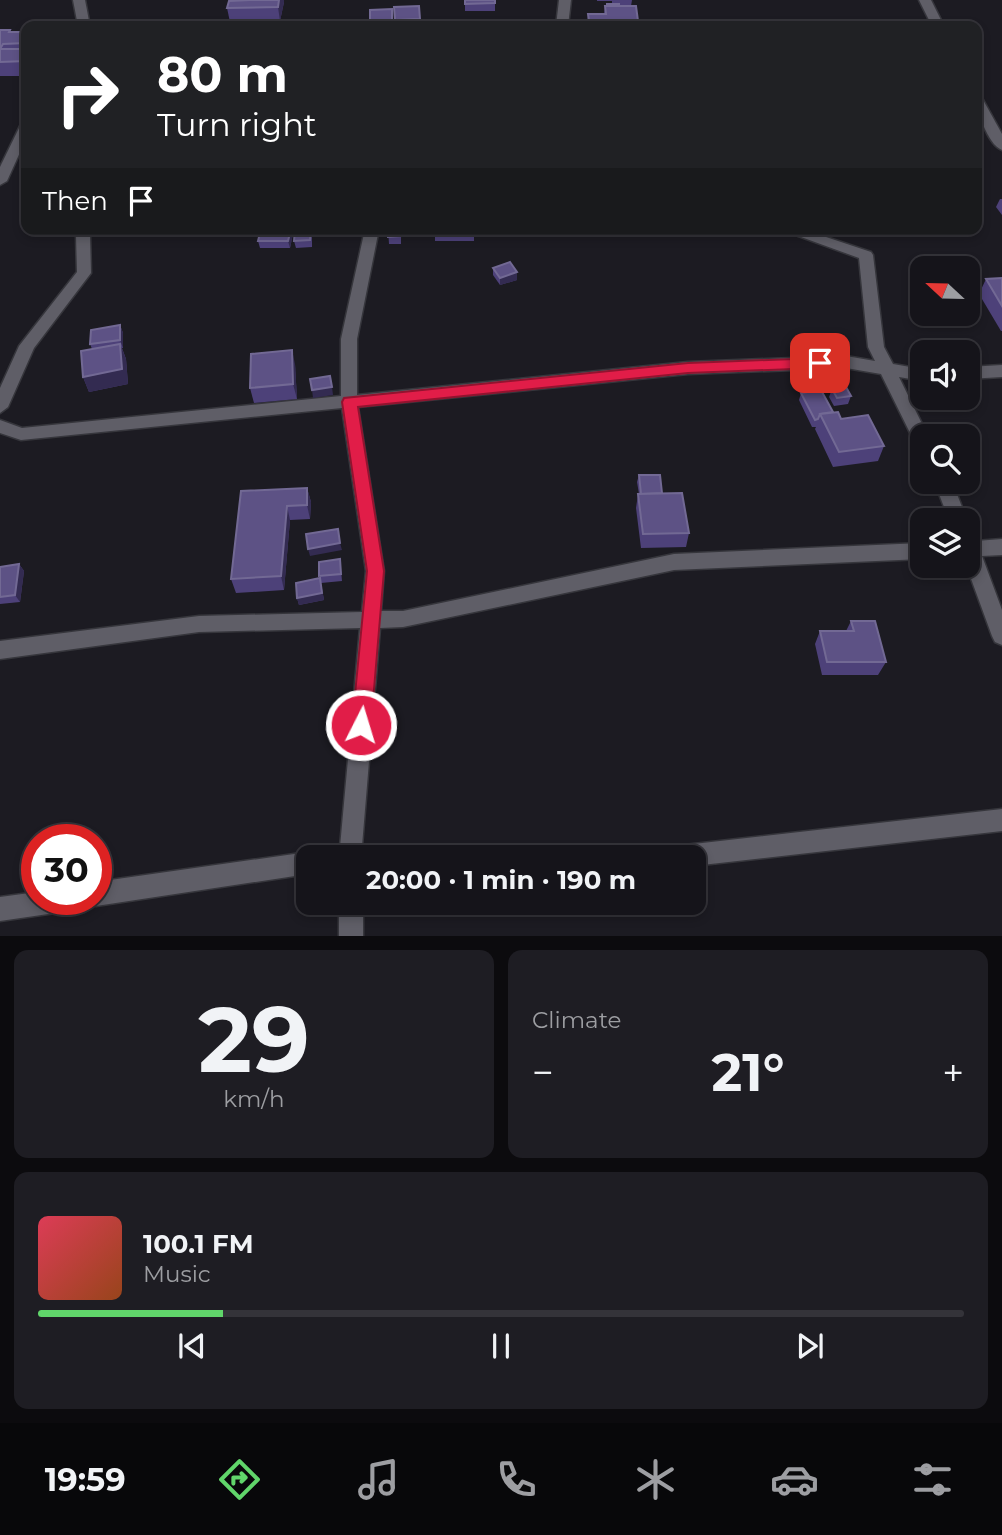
<!DOCTYPE html>
<meta charset="utf-8">
<style>
:root{--surface:#15141a;--page:#1e1d23;--text:#f1f3f6;--muted:#9d9ea2;--line:#343339;--accent:#60d56a}
body{margin:0;font-family:Montserrat,sans-serif;background:var(--page);color:var(--text);height:100vh;display:flex;flex-direction:column;font-size:26px;white-space:nowrap}
*{box-sizing:border-box;margin:0}
p{font-size:23px;color:var(--muted)}
.icon{flex:none;width:38px;height:38px;fill:none;stroke:currentColor;stroke-width:2;stroke-linecap:round;stroke-linejoin:round}
.map{position:relative;height:936px;overflow:hidden}
.sheet{display:flex;flex-direction:column;gap:14px;padding:14px;background:#0c0b0e;flex:1}
.sheet>*{flex:none}
.banner{position:absolute;left:21px;top:21px;width:961px;height:214px;border-radius:14px;box-shadow:0 4px 10px #0003,0 0 0 2px var(--line);background:#202124;color:#fff;overflow:hidden}
.needle{width:46px;rotate:292deg}
.controls{position:absolute;left:910px;top:256px;display:grid;gap:14px}
.controls a{display:grid;place-items:center;width:70px;height:70px;border-radius:14px;background:var(--surface);box-shadow:0 4px 10px #0003,0 0 0 2px var(--line);font-size:35px}
.speed{position:absolute;left:21px;top:824px;display:flex;gap:14px;font-size:35px;font-weight:700;text-align:center}
.speed>*{display:grid;place-content:center;width:91px;height:91px;border-radius:50%;background:var(--surface);box-shadow:0 4px 10px #0003,0 0 0 2px var(--line);line-height:1}
.speed .limit{border:10px solid #d22;background:#fff;color:#111}
.pin{position:absolute;display:grid;place-items:center;width:60px;height:60px;color:#fff;margin:-30px;border-radius:14px;box-shadow:0 4px 10px #0006}
.me{position:absolute;width:77px;margin:-38px;rotate:5deg;stroke-linejoin:round;filter:drop-shadow(0 0 5px #0008)}
.turn{display:flex;align-items:center;gap:24px;height:147px;padding:0 21px;font-size:32px}
.turn .icon{width:91px;height:91px;stroke-width:2.5}
.turn b{display:block;font-size:49px;line-height:60px}
.then{display:flex;align-items:center;height:66px;padding:0 21px;background:#0003;gap:14px;font-size:26px}
.big{font-size:52px;font-weight:700;line-height:1.1}
.sheet .card{flex:1;display:flex;flex-direction:column;justify-content:center;gap:10px;min-width:0;padding:0 24px;border-radius:14px;background:var(--page)}
.sheet .dial{align-items:center;gap:0}
.dial b{font-size:91px;line-height:1}
.song{display:flex;align-items:center;gap:21px}
.cover{width:84px;height:84px;border-radius:10px;background:linear-gradient(135deg,hsl(350 70% 55%),hsl(20 70% 35%))}
.played{height:7px;border-radius:4px;background:linear-gradient(90deg,var(--accent) 20%,var(--line) 20%)}
.keys{display:flex;justify-content:space-around;direction:ltr}
.heat{display:flex;justify-content:space-between;align-items:center;font-size:38px;direction:ltr}
.sheet .tiles{flex:1;display:grid;gap:14px;grid-template-columns:1fr 1fr}
.card:last-child{grid-column:span 2}
.trip{position:absolute;left:296px;top:845px;width:410px;height:70px;border-radius:14px;background:var(--surface);box-shadow:0 4px 10px #0003,0 0 0 2px var(--line);font-weight:700;line-height:70px;text-align:center}
.tabs{display:flex;height:112px;justify-content:space-around;align-items:center;background:#08080a;color:var(--muted)}
.tabs .icon{width:49px;height:49px}
.tabs .selected{color:var(--accent)}
.tabs b{font-size:32px;color:var(--text)}
.map>svg:first-child{display:block}
.lines{fill:none;stroke-linecap:round;stroke-linejoin:round}
.minor-casing{stroke:#36363c;stroke-width:3}
.minor{fill:#5f5e67;fill-rule:evenodd}
.wall{fill:#4d4179}
.shaded-wall{fill:#332b51}
.building{fill:#5d5285;stroke:#726994;stroke-width:2}
.route{fill:#e11d48;stroke:#92132f;stroke-width:2}
</style>
<div class="map">
<svg width="1002" height="937" viewBox="0 0 1002 937">
<rect width="100%" height="100%" fill="#1c1b22"/>
<g class="lines">
<defs>
<g id="minor">
<polygon points="73,0 85,0 90,26 78,26"/>
<polygon points="559,0 571,0 568,26 556,26"/>
<polygon points="919,0 931,0 944,26 932,26"/>
<path d="M976 94 982 98 1002 134V150C987 144 976 109 976 94Z"/>
<polygon points="26,122 26,139 7,181 0,185 0,167 20,126"/>
<polygon points="81,229 95,229 90,236 91,273 34,348 8,407 0,413 0,388 19,346 77,272 76,236"/>
<polygon points="365,229 379,229 357,339 357,395 688,362 846,356 875,361 868,347 859,258 779,229 802,229 871,252 873,255 884,347 893,364 922,369 922,381 899,377 928,436 922,436 922,446 916,445 881,374 846,368 688,374 358,407 384,571 381,611 403,611 674,554 922,543 922,559 674,570 403,627 380,628 361,858 339,858 360,628 199,632 0,659 0,641 199,616 362,612 366,571 342,408 21,440 0,433 0,420 22,428 341,396 341,339"/>
<polygon points="1002,365 1002,377 968,379 968,367"/>
<polygon points="934,481 952,481 967,520 949,520"/>
<polygon points="968,536 976,541 1002,539 1002,555 982,556 1002,610 1002,645 995,642 992,636 966,565"/>
<polygon points="1002,809 1002,831 693,866 693,858 656,858 659,850 667,847"/>
<polygon points="308,852 317,858 308,858 308,874 96,906 87,900 96,900 96,882"/>
<polygon points="37,892 37,900 74,900 70,908 62,912 0,921 0,897"/>
<rect x="339" y="903" width="24" height="34"/>
</g>
</defs>
<use href="#minor" class="minor-casing"/>
<use href="#minor" class="minor"/>
</g>
<g class="wall">
<rect x="465" y="0" width="30" height="11"/>
<polygon points="597,0 632,0 631,6 638,21 638,26 587,26 588,14 604,14 605,6 612,4 612,1 597,1"/>
<polygon points="284,2 280,21 230,22 227,8"/>
<polygon points="419,6 420,26 395,26 394,7"/>
<polygon points="370,10 392,16 392,26 370,26"/>
<polygon points="0,30 10,30 10,32 26,37 26,76 0,76"/>
<polygon points="1000,199 1002,199 1002,215 996,207"/>
<polygon points="261,229 294,229 290,248 260,248 258,241"/>
<polygon points="326,229 347,229 346,233 327,234"/>
<polygon points="388,229 410,229 410,231 401,231 401,244 389,244"/>
<rect x="435" y="229" width="39" height="12"/>
<polygon points="312,237 312,247 296,248 294,241"/>
<polygon points="493,268 517,280 500,285 493,275"/>
<polygon points="1002,278 1002,331 1001,331 979,294 986,279"/>
<polygon points="120,325 123,333 123,348 122,348 126,359 128,384 89,392 83,377 92,349 90,344"/>
<polygon points="295,364 297,399 254,403 250,388"/>
<polygon points="832,389 851,396 848,404 834,406 829,397"/>
<polygon points="801,393 884,446 878,461 833,467 815,429 816,427 812,427 799,400"/>
<polygon points="639,475 662,493 689,533 686,547 641,548 636,508 638,494 639,494 637,482"/>
<polygon points="307,488 311,502 310,519 290,520 284,590 236,593 231,579 241,491"/>
<polygon points="340,559 342,581 321,583 324,600 299,605 297,598 320,578 319,562"/>
<polygon points="19,564 24,571 20,602 0,604 0,567"/>
<polygon points="851,621 886,662 878,675 822,675 815,644 820,631 846,631"/>
</g>
<g class="shaded-wall">
<polygon points="279,0 284,0 284,2 280,21 278,7"/>
<polygon points="291,229 294,229 290,248 288,241"/>
<polygon points="517,272 517,280 500,285 500,278"/>
<polygon points="120,325 123,333 123,348 120,340"/>
<polygon points="120,344 126,359 128,384 89,392 83,377"/>
<polygon points="292,350 295,364 297,399 293,384"/>
<polygon points="332,387 333,395 313,398 312,390"/>
<polygon points="307,488 311,502 310,519 307,505"/>
<polygon points="287,506 290,520 284,590 281,576"/>
<polygon points="340,543 342,550 310,556 308,549"/>
<polygon points="19,564 24,571 20,602 15,595"/>
<polygon points="320,578 324,600 299,605 297,598"/>
</g>
<g class="building">
<polygon points="250,0 279,0 278,7 227,8 229,1"/>
<polygon points="465,0 495,0 495,3 465,4"/>
<rect x="607" y="4" width="12" height="2"/>
<polygon points="419,6 420,19 395,20 394,7"/>
<polygon points="605,6 636,6 638,21 589,21 588,14 606,14"/>
<polygon points="392,9 392,24 370,24 370,10"/>
<polygon points="0,30 10,30 9,32 23,32 21,37 26,37 26,43 3,44 0,49 23,49 21,52 26,52 26,61 0,62"/>
<polygon points="261,229 291,229 288,241 258,241"/>
<polygon points="311,229 310,240 294,241 295,230"/>
<polygon points="388,229 401,229 401,236 388,237"/>
<polygon points="510,262 517,272 500,278 493,268"/>
<polygon points="1002,278 1002,306 986,279"/>
<polygon points="120,325 120,340 90,344 91,330"/>
<polygon points="120,344 122,369 83,377 81,351"/>
<polygon points="292,350 293,384 250,388 251,354"/>
<polygon points="330,376 332,387 312,390 310,379"/>
<polygon points="846,387 851,396 837,398 832,389"/>
<polygon points="821,390 833,412 820,414 818,419 815,420 801,393"/>
<polygon points="838,412 841,419 868,415 884,446 839,452 820,414"/>
<polygon points="639,475 660,475 662,493 641,494"/>
<polygon points="307,488 307,505 287,506 281,576 231,579 241,491"/>
<polygon points="682,493 689,533 643,534 638,494"/>
<polygon points="338,529 340,543 308,549 306,534"/>
<polygon points="340,559 341,574 319,576 319,562"/>
<polygon points="19,564 15,595 0,597 0,567"/>
<polygon points="320,578 322,593 297,598 296,583"/>
<polygon points="851,621 875,621 886,662 827,662 820,631 854,631"/>
</g>
<polygon class="route" points="820,358 827,363 820,368 688,373 358,407 384,571 371,725 368,731 361,734 355,731 352,725 367,571 342,402 344,398 688,363"/>
</svg>
<div class="controls">
<a><svg class="needle" viewBox="-14 -14 28 28"><path d="M0-13l5 13h-10z" fill="#e53935"/><path d="M0 13l5-13h-10z" fill="#9d9ea2"/></svg></a>
<a><svg class="icon" aria-label="sound" viewBox="0 0 24 24"><path d="M4 9h4l5-4v14l-5-4H4zM17 9q2 3 0 6"/></svg></a>
<a><svg class="icon" aria-label="search" viewBox="0 0 24 24"><circle cx="10" cy="10" r="6"/><path d="M15 15l6 6"/></svg></a>
<a><svg class="icon" aria-label="layers" viewBox="0 0 24 24"><path d="M12 4l9 5-9 5-9-5zM3 14l9 5 9-5"/></svg></a>
</div>
<div class="speed"><div class="limit">30</div></div>
<div class="pin" style="left:820px;top:363px;background:#d93025"><svg class="icon" aria-label="arrive" viewBox="0 0 24 24"><path d="M6 21V4h12l-3 4 3 4H6"/></svg></div>
<svg class="me" style="left:361px;top:725px" viewBox="-20 -20 40 40"><circle r="17" fill="#e11d48" stroke="#fff" stroke-width="3"/><path d="M0-11L8 9 0 5-8 9z" fill="#fff"/></svg>
<div class="trip">20:00 · 1 min · 190 m</div>
<div class="banner">
<div class="turn"><svg class="icon" aria-label="right" viewBox="0 0 24 24"><path d="M7 20v-9h11M14 6l5 5-5 5"/></svg><div><b>80 m</b>Turn right</div></div>
<div class="then">Then<svg class="icon" aria-label="arrive" viewBox="0 0 24 24"><path d="M6 21V4h12l-3 4 3 4H6"/></svg></div>
</div>
</div>
<section class="sheet">
<div class="tiles">
<div class="card dial"><b>29</b><p>km/h</p></div>
<div class="card"><p>Climate</p>
<div class="heat"><a>−</a><b class="big">21°</b><a>+</a></div>
</div>
<div class="card">
<div class="song"><i class="cover"></i><div><b>100.1 FM</b><p>Music</p></div></div>
<div class="played"></div>
<div class="keys"><svg class="icon" aria-label="previous" viewBox="0 0 24 24"><path d="M18 5L8 12l10 7zM5 5v14"/></svg><svg class="icon" aria-label="pause" viewBox="0 0 24 24"><path d="M8 5v14M16 5v14"/></svg><svg class="icon" aria-label="next" viewBox="0 0 24 24"><path d="M6 5l10 7-10 7zM19 5v14"/></svg></div>
</div>
</div>
</section>
<nav class="tabs">
<b>19:59</b>
<svg class="icon selected" aria-label="directions" viewBox="0 0 24 24"><path d="M12 3l9 9-9 9-9-9zM9 14v-3h6M13 9l2 2-2 2"/></svg>
<svg class="icon" aria-label="music" viewBox="0 0 24 24"><path d="M9 18V5l10-2v13"/><circle cx="6" cy="18" r="3"/><circle cx="16" cy="16" r="3"/></svg>
<svg class="icon" aria-label="phone" viewBox="0 0 24 24"><path d="M5 4h4l2 5-3 2q2 4 5 5l2-3 5 2v4C11 20 4 13 5 4z"/></svg>
<svg class="icon" aria-label="climate" viewBox="0 0 24 24"><path d="M12 3v18M4 7l16 10M4 17L20 7"/></svg>
<svg class="icon" aria-label="car" viewBox="0 0 24 24"><path d="M5 17H2v-5l4-1 3-4h7l3 4 3 1v5h-3M9 17h6M6 11h13"/><circle cx="7" cy="17" r="2"/><circle cx="17" cy="17" r="2"/></svg>
<svg class="icon" aria-label="filters" viewBox="0 0 24 24"><path d="M4 7h16M4 17h16"/><circle cx="9" cy="7" r="2"/><circle cx="15" cy="17" r="2"/></svg>
</nav>
